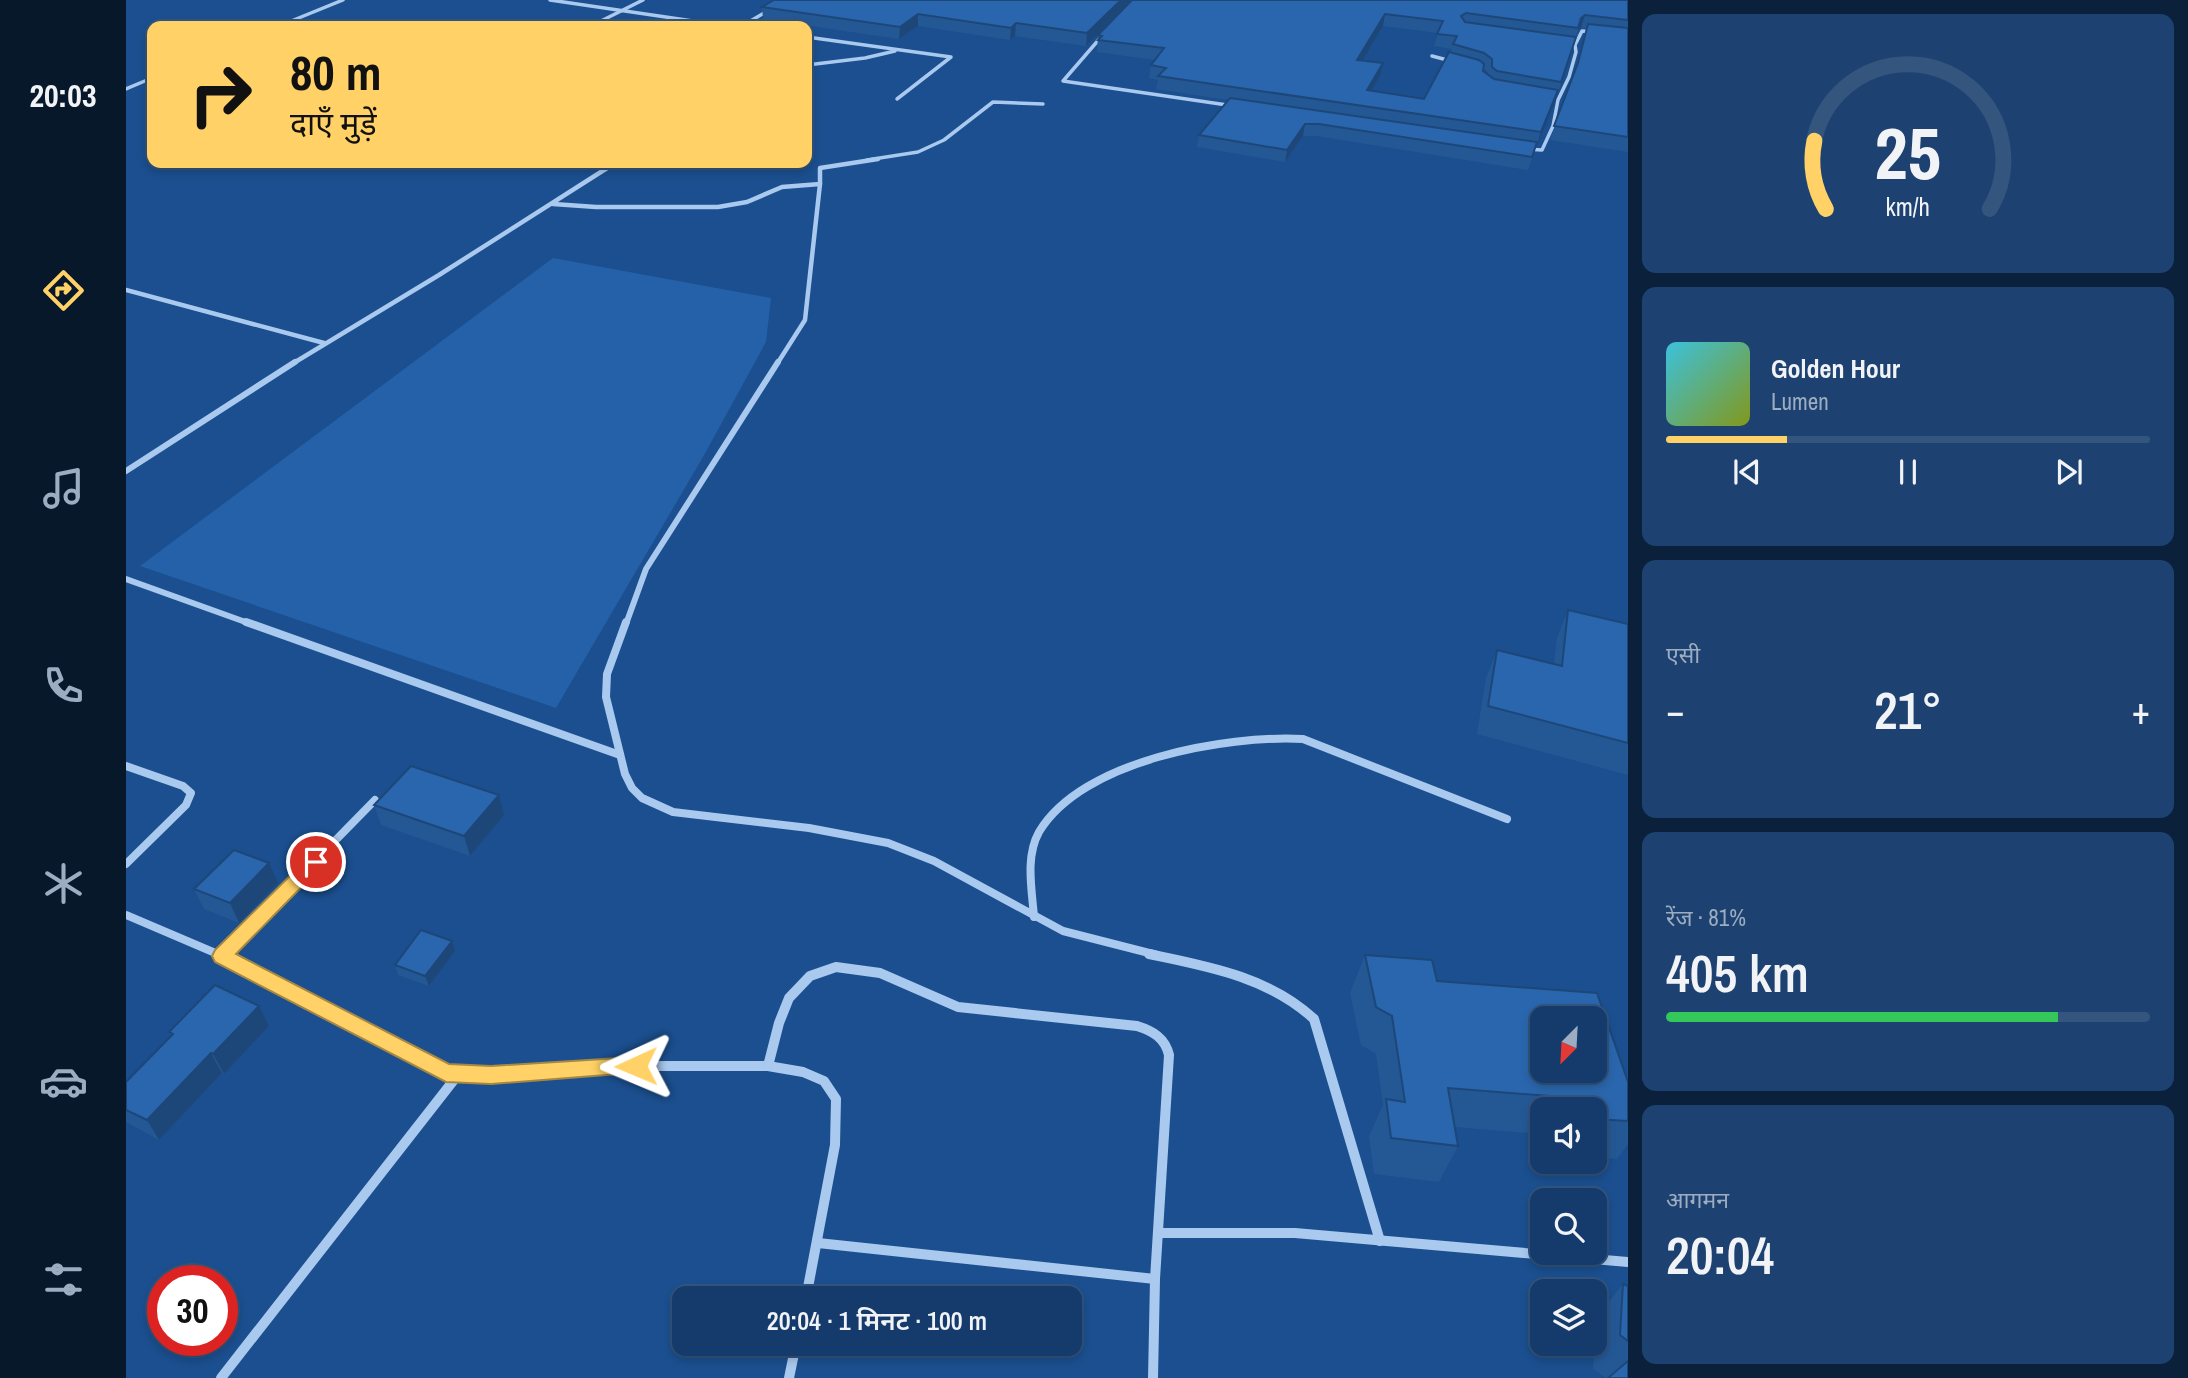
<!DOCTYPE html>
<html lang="hi">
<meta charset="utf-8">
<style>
:root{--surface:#143b6b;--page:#1d4271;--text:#f1f3f6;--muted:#9dadc1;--line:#33557e;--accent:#ffd166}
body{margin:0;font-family:"Archivo Narrow","Noto Sans Devanagari",sans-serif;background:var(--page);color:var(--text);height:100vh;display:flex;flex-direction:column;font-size:26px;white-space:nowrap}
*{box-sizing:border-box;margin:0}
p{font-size:23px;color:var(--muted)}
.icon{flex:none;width:38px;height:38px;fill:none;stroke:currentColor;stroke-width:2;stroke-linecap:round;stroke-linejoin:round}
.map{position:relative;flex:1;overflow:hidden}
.panel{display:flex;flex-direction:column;gap:14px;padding:14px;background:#0b203b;width:560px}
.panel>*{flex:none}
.top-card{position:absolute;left:21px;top:21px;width:665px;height:147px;border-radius:14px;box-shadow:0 4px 10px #0003,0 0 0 2px var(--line);background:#ffd166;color:#111;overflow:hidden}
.needle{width:46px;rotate:204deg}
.fabs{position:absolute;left:1404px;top:1006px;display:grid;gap:14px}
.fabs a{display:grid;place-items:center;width:77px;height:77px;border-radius:14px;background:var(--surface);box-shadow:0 4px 10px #0003,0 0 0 2px var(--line);font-size:35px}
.speed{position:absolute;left:21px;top:1265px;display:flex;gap:14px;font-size:35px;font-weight:700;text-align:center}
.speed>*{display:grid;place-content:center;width:91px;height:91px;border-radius:50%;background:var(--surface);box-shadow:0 4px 10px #0003,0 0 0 2px var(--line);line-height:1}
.speed .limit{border:10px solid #d22;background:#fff;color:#111}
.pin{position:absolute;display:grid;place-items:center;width:60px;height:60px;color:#fff;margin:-30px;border:4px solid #fff;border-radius:50%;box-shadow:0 2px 7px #0007}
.me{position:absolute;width:77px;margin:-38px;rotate:269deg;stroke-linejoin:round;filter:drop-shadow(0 0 5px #0008)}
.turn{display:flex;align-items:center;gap:24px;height:147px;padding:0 28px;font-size:32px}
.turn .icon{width:91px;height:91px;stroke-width:2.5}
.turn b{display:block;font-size:49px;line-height:60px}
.big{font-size:52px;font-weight:600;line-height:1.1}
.panel .card{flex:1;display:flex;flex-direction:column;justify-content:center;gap:10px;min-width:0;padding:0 24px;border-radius:14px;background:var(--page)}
.panel .dial{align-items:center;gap:0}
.dial svg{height:182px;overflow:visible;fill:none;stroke:var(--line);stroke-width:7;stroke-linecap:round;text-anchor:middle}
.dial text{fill:var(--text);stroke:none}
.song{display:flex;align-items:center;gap:21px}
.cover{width:84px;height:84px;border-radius:10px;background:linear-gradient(135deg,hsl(190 70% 55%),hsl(70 70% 35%))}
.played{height:7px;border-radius:4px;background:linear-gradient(90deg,var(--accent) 25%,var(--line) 25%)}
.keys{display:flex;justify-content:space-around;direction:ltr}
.heat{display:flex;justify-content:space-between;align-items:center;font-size:38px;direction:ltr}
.charge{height:10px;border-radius:5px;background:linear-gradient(90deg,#34c759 81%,var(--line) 0)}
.trip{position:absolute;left:546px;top:1286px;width:410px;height:70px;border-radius:14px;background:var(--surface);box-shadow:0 4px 10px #0003,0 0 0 2px var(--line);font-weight:600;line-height:70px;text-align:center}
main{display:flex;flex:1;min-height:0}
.menu{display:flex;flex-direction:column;width:126px;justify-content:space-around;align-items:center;background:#08182b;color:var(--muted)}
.menu .icon{width:49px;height:49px}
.menu .active{color:var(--accent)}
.menu b{font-size:32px;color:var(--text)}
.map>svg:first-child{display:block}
.green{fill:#2461a8}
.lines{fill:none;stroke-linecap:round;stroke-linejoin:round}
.minor-far4{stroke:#a9c9ee;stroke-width:3.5}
.minor-far3{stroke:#a9c9ee;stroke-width:4.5}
.minor-far2{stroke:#a9c9ee;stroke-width:6}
.minor-far1{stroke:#a9c9ee;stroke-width:8}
.minor{stroke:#a9c9ee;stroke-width:10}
.wall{fill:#245895;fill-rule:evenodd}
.shaded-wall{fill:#1d4779}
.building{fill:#2a66ad;stroke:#1d4779;stroke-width:2;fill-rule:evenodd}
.route{fill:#ffd166;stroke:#a68842;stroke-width:2}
</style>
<main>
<nav class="menu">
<b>20:03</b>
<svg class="icon active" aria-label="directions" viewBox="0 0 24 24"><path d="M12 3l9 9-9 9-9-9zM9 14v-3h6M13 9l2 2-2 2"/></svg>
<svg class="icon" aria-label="music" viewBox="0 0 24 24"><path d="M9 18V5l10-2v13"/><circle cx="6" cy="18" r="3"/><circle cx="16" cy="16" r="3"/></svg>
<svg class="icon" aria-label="phone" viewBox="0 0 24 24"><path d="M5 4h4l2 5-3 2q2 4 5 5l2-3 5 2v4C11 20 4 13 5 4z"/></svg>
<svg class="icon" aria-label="climate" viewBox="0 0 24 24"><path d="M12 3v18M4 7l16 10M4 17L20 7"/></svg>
<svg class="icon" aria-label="car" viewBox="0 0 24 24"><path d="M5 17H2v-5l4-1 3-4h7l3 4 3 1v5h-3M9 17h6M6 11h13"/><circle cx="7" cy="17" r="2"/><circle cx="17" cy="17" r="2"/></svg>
<svg class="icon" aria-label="filters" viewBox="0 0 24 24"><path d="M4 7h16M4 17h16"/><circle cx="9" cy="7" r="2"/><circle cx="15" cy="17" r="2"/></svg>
</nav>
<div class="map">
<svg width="1502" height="1378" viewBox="0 0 1502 1378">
<rect width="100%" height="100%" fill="#1b4f8f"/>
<polygon class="green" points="427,258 645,298 640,342 577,457 430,708 14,566"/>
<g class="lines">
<g class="minor-far4">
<polyline points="424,0 601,26"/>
<polyline points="153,26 217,0"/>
<polyline points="465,26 517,0"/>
<polyline points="616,26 643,10"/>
<polyline points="976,36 937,81 1108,106"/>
<polyline points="681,37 825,57 771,99"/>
<polyline points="1306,56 1325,61"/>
<polyline points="681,65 739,58 769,51"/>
<polyline points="0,89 26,78"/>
<polyline points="1400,149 1416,150 1427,126 1432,100 1443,77 1450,52 1449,45 1456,31 1468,32"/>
<polyline points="741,160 792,152 818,140 867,102 917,104"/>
</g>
<g class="minor-far3">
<polyline points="427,204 470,207 592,207 621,202 656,187 694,184 694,168 752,159"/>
<polyline points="0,290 198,343"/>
<polyline points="166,364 313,275 489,163"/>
<polyline points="651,364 679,320 694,184"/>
</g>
<g class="minor-far2">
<polyline points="0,471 169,362"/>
<polyline points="0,579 125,624"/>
<polyline points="500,624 520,569 652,362"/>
</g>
<g class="minor-far1">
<polyline points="120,622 494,755"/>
<polyline points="500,622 481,674 480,697 499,774 506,788 516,798 547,812 683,828 762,843 808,861 937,931 1031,955"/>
<polyline points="0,766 57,786 65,793 60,805 0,864"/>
<polyline points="0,915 94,955"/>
<path d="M908 917C906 890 899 857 913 832 956 760 1100 735 1177 739L1381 819"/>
<polyline points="97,955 249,800"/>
</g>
<g class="minor">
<polyline points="90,954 321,1073 365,1075 484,1066 642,1066 677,1072 698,1081 710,1099 709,1145 680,1298"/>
<path d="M1023 954C1081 966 1143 977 1188 1019L1254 1241"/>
<polyline points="96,956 98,954"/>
<path d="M642 1066 653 1023 663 998 684 976 710 967 754 973 832 1007 1011 1026C1027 1031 1039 1038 1043 1055L1029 1279 1027 1378"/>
<polyline points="1033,1233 1169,1233 1502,1262"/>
<polyline points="692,1243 1029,1279"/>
<polyline points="95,1378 331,1076"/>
<polyline points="663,1378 670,1344"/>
</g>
</g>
<g class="wall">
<path d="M1502 0V152L1424 140 1450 69 1461 28H1455L1452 30 1431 95 1410 146 1402 170 1191 136H1177L1159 162 1071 147 1073 135 1102 100 1030 89 1032 80 1023 78 1025 65 1029 60 971 52 972 35 999 7 960 46 889 36 884 40 792 26 773 39 637 19 636 7ZM1257 26 1312 33 1308 46 1326 49 1325 52 1298 99 1245 91 1254 76 1236 60ZM1357 68 1362 72V75L1357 71Z"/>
<polygon points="1442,610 1502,624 1502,775 1351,734 1360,678 1371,650 1428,664 1431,638"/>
<polygon points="248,805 378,815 344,856 255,825"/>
<polygon points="152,883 113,923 78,909 68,889"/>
<polygon points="329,951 303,986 272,975 269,965"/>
<polygon points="1239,955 1311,981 1502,1082 1502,1144 1491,1159 1468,1157 1468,1110 1416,1110 1416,1134 1329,1127 1332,1146 1313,1182 1248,1174 1243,1136 1257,1105 1250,1054 1235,1045 1224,993"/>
<polygon points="143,1026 98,1074 96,1073 33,1140 0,1122 0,1082 45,1036 43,1032"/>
<polygon points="1497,1284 1502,1286 1502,1378 1480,1378 1467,1369 1470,1318"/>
</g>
<g class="shaded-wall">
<polygon points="995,0 1006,0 960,46 961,33"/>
<polygon points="792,14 792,26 773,39 774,27"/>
<polygon points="1259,14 1257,26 1229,73 1231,60"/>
<polygon points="1459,15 1455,28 1452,30 1455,18"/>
<polygon points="890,23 889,36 884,40 885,28"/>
<polygon points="1257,63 1254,76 1238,103 1241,90"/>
<polygon points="1432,90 1428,104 1411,146 1415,132"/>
<polygon points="1179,124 1177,136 1159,162 1161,150"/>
<polygon points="373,795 378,815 344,856 338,836"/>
<polygon points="143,863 152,883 113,923 104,903"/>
<polygon points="326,941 329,951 303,986 299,976"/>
<polygon points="133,1006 143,1026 98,1074 87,1054"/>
<polygon points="85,1053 96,1073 33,1140 21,1120"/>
</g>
<g class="building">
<polygon points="648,0 995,0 961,33 890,23 885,28 792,14 774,27 636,7"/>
<polygon points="1006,0 1502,0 1502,20 1459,15 1455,18 1452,28 1340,13 1335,16 1339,22 1450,37 1435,82 1371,71 1366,67 1366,59 1358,53 1327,44 1331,36 1311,34 1317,21 1259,14 1231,60 1257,63 1241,90 1298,99 1323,52 1353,60 1358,64 1357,71 1368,79 1432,90 1415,132 1032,76 1040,68 1025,65 1038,48 972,40 976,36 972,35"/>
<polygon points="1462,24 1502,28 1502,137 1428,126 1452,63"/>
<polygon points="1104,98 1411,142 1406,157 1193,124 1179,124 1161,150 1073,135"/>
<polygon points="1442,610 1502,624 1502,743 1362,706 1371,650 1436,666"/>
<polygon points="285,766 373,795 338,836 248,805"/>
<polygon points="108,850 143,863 104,903 68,889"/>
<polygon points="295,930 326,941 299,976 269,965"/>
<path d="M1239 955 1306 960 1311 981 1471 993 1502 1082V1121L1468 1119V1110H1465L1462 1099 1322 1088 1332 1146 1265 1138 1260 1099 1279 1102 1266 1016 1250 1007ZM1416 1018H1468V1071H1416Z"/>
<polygon points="89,985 133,1006 87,1054 85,1053 21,1120 0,1110 0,1082 47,1034 43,1032"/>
<polygon points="1497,1284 1502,1286 1502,1341 1494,1335"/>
<polygon points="1502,1361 1502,1378 1482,1378"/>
</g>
<polygon class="route" points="190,855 196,857 199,862 196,866 110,954 323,1064 365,1066 510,1057 518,1060 521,1066 518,1072 365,1084 320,1082 89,962 86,956 89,950 183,857"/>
</svg>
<div class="fabs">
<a><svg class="needle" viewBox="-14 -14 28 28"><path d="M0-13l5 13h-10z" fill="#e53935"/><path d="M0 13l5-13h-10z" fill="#9dadc1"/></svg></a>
<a><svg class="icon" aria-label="sound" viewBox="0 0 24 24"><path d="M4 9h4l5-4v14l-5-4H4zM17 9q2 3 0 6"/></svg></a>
<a><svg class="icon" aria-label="search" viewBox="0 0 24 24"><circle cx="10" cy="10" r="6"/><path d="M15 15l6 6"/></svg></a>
<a><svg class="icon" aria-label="layers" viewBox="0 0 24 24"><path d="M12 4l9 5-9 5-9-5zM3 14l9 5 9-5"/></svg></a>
</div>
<div class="speed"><div class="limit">30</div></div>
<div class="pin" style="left:190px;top:862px;background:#d93025"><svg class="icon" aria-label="arrive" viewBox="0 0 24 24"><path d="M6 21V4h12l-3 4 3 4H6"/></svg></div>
<svg class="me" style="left:510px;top:1066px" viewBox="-20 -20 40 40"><path d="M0-17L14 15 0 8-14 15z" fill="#ffd166" stroke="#fff" stroke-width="4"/></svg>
<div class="trip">20:04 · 1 मिनट · 100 m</div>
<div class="top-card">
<div class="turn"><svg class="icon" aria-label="right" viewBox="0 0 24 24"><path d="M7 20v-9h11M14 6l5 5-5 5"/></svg><div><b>80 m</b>दाएँ मुड़ें</div></div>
</div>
</div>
<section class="panel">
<div class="card dial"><svg viewBox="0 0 100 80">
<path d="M14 69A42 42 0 1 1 86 69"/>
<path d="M14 69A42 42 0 0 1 9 39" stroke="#ffd166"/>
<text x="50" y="56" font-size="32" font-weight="700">25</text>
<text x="50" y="72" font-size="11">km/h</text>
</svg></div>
<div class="card">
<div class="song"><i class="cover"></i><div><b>Golden Hour</b><p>Lumen</p></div></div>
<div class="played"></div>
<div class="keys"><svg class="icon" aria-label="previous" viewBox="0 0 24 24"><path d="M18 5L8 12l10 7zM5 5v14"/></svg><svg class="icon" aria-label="pause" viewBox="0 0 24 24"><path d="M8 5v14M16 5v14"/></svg><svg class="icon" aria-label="next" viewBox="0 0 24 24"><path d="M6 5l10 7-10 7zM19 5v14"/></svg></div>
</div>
<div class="card"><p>एसी</p>
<div class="heat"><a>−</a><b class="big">21°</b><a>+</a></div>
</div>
<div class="card"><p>रेंज · 81%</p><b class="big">405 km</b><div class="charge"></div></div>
<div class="card"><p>आगमन</p><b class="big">20:04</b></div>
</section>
</main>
